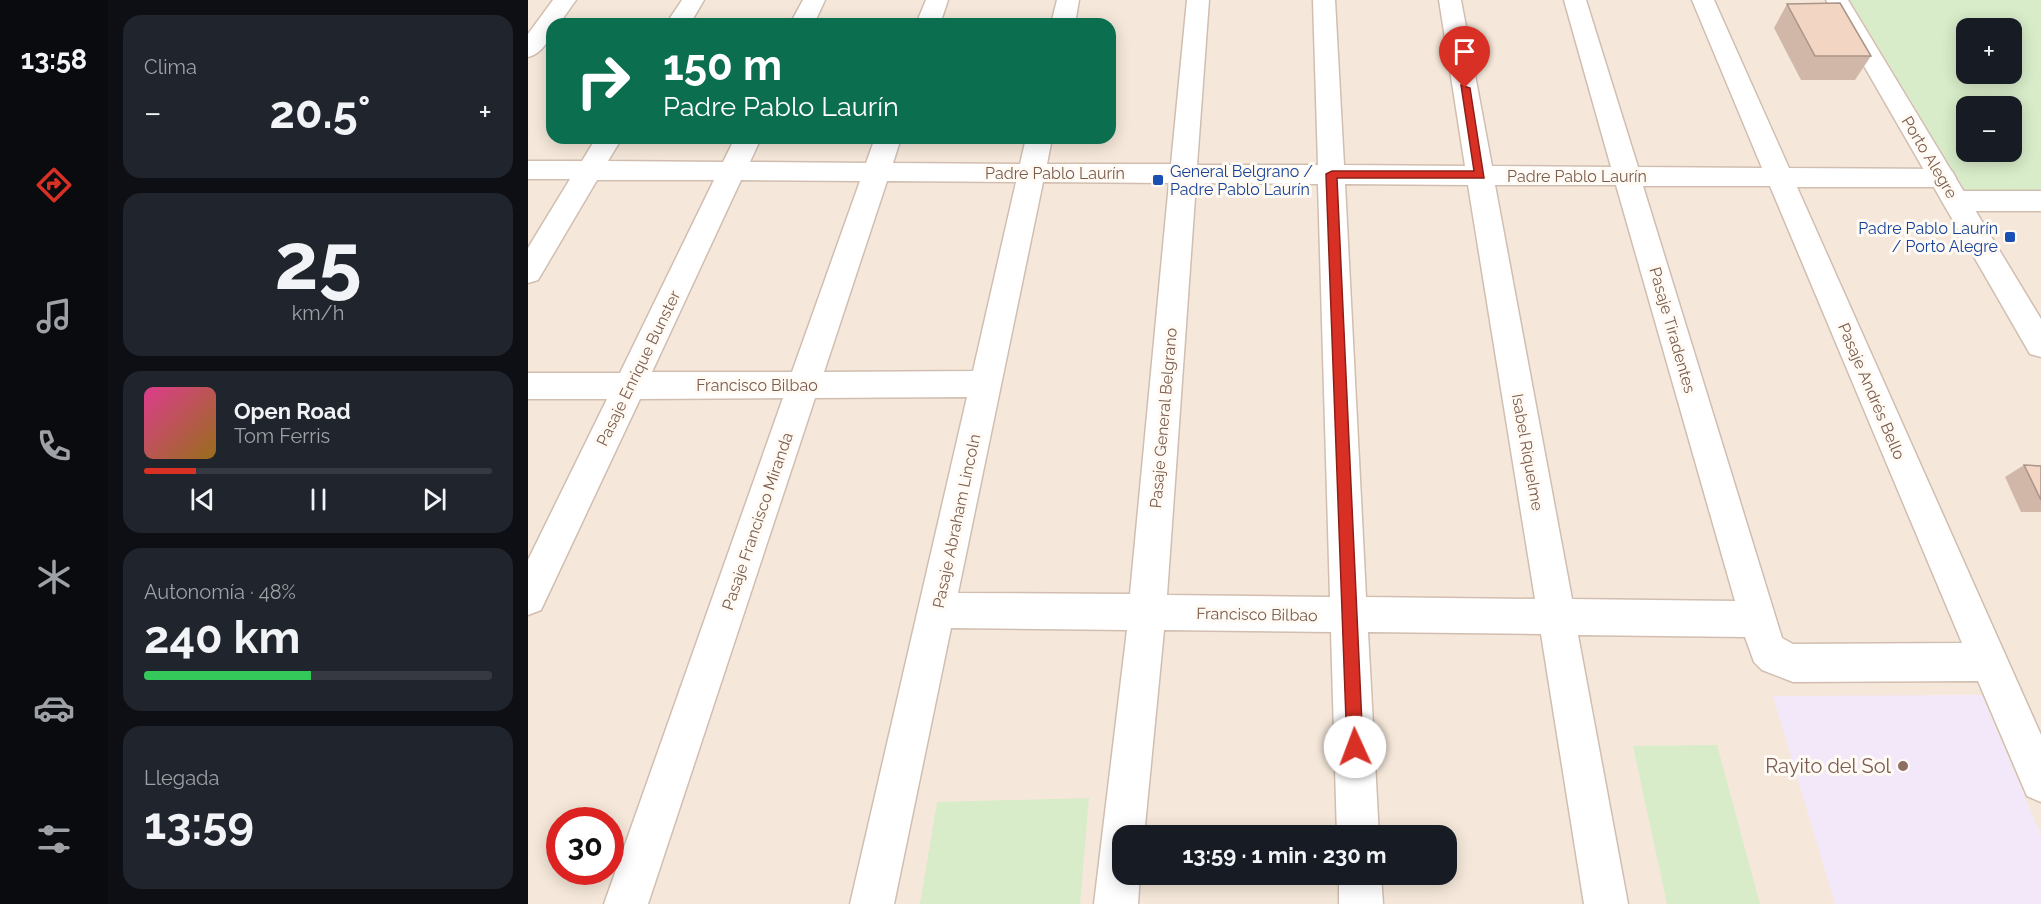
<!DOCTYPE html>
<html lang="es">
<meta charset="utf-8">
<style>
:root{--surface:#171b24;--page:#20242c;--text:#f1f3f6;--muted:#9ea1a6;--line:#363941;--accent:#d93025}
body{margin:0;font-family:Raleway,sans-serif;background:var(--page);color:var(--text);height:100vh;display:flex;flex-direction:column;font-size:22px;white-space:nowrap}
*{box-sizing:border-box;margin:0}
p{font-size:20px;color:var(--muted)}
.icon{flex:none;width:33px;height:33px;fill:none;stroke:currentColor;stroke-width:2;stroke-linecap:round;stroke-linejoin:round}
.map{position:relative;flex:1;overflow:hidden}
.panel{display:flex;flex-direction:column;gap:15px;padding:15px;background:#0d0f14;width:420px}
.panel>*{flex:none}
.guide{position:absolute;left:18px;top:18px;width:570px;height:126px;border-radius:18px;box-shadow:0 3px 15px #0003;background:#0b6e4f;color:#fff;overflow:hidden}
.tools{position:absolute;left:1428px;top:18px;display:grid;gap:12px}
.tools a{display:grid;place-items:center;width:66px;height:66px;border-radius:12px;background:var(--surface);box-shadow:0 3px 15px #0003;font-size:30px}
.speed{position:absolute;left:18px;top:807px;display:flex;gap:12px;font-size:30px;font-weight:700;text-align:center}
.speed>*{display:grid;place-content:center;width:78px;height:78px;border-radius:50%;background:var(--surface);box-shadow:0 3px 15px #0003;line-height:1}
.speed .limit{border:9px solid #d22;background:#fff;color:#111}
.pin{position:absolute;display:grid;place-items:center;width:51px;height:51px;color:#fff;margin:-62px -26px;border-radius:50% 50% 50% 0;rotate:-45deg;box-shadow:0 0 6px #0007}
.pin .icon{rotate:45deg}
.me{position:absolute;width:66px;margin:-33px;rotate:358deg;stroke-linejoin:round;filter:drop-shadow(0 0 4px #0008)}
.turn{display:flex;align-items:center;gap:21px;height:126px;padding:0 18px;font-size:27px}
.turn .icon{width:78px;height:78px;stroke-width:2.5}
.turn b{display:block;font-size:42px;line-height:51px}
.big{font-size:45px;font-weight:700;line-height:1.1}
.panel .widget{flex:1;display:flex;flex-direction:column;justify-content:center;gap:9px;min-width:0;padding:0 21px;border-radius:18px;background:var(--page)}
.panel .dial{align-items:center;gap:0}
.dial b{font-size:78px;line-height:1}
.song{display:flex;align-items:center;gap:18px}
.cover{width:72px;height:72px;border-radius:9px;background:linear-gradient(135deg,hsl(330 70% 55%),hsl(40 70% 35%))}
.played{height:6px;border-radius:3px;background:linear-gradient(90deg,var(--accent) 15%,var(--line) 15%)}
.keys{display:flex;justify-content:space-around;direction:ltr}
.heat{display:flex;justify-content:space-between;align-items:center;font-size:33px;direction:ltr}
.charge{height:9px;border-radius:4px;background:linear-gradient(90deg,#34c759 48%,var(--line) 0)}
.trip{position:absolute;left:584px;top:825px;width:345px;height:60px;border-radius:18px;background:var(--surface);box-shadow:0 3px 15px #0003;font-weight:700;line-height:60px;text-align:center}
main{display:flex;flex:1;min-height:0}
.tab-bar{display:flex;flex-direction:column;width:108px;justify-content:space-around;align-items:center;background:#090b0e;color:var(--muted)}
.tab-bar .icon{width:42px;height:42px}
.tab-bar .on{color:var(--accent)}
.tab-bar b{font-size:27px;color:var(--text)}
.map>svg:first-child{display:block}
.residential{fill:#f5e8da;fill-rule:evenodd}
.education{fill:#f3e8fa}
.green{fill:#d8ecc9;fill-rule:evenodd}
.lines{fill:none;stroke-linecap:round;stroke-linejoin:round}
.minor-casing{stroke:#d1beb0;stroke-width:3}
.tertiary-casing{stroke:#d1beb0;stroke-width:3}
.minor{fill:#fff;fill-rule:evenodd}
.tertiary{fill:#fff;fill-rule:evenodd}
.wall{fill:#d1b7a8}
.building{fill:#f3d5c3;stroke:#aa9588;stroke-width:1.5}
.route{fill:#d93025;stroke:#8d1f18;stroke-width:1.5}
.transit-dot{fill:#1a4fb4;stroke:#fffaf3;stroke-width:2}
.education-dot{fill:#8d6e63;stroke:#fffaf3;stroke-width:2}
.labels{text-anchor:middle;stroke-width:6;stroke-linejoin:round;paint-order:stroke}
.street-label{font-size:16px;fill:#7a5c4d;stroke:#fffaf3}
.transit-label{font-size:16px;fill:#164399;stroke:#fffaf3;text-anchor:start}
.near-education-label{font-size:20px;fill:#785e54;stroke:#fffaf3;text-anchor:end}
</style>
<main>
<nav class="tab-bar">
<b>13:58</b>
<svg class="icon on" aria-label="directions" viewBox="0 0 24 24"><path d="M12 3l9 9-9 9-9-9zM9 14v-3h6M13 9l2 2-2 2"/></svg>
<svg class="icon" aria-label="music" viewBox="0 0 24 24"><path d="M9 18V5l10-2v13"/><circle cx="6" cy="18" r="3"/><circle cx="16" cy="16" r="3"/></svg>
<svg class="icon" aria-label="phone" viewBox="0 0 24 24"><path d="M5 4h4l2 5-3 2q2 4 5 5l2-3 5 2v4C11 20 4 13 5 4z"/></svg>
<svg class="icon" aria-label="climate" viewBox="0 0 24 24"><path d="M12 3v18M4 7l16 10M4 17L20 7"/></svg>
<svg class="icon" aria-label="car" viewBox="0 0 24 24"><path d="M5 17H2v-5l4-1 3-4h7l3 4 3 1v5h-3M9 17h6M6 11h13"/><circle cx="7" cy="17" r="2"/><circle cx="17" cy="17" r="2"/></svg>
<svg class="icon" aria-label="filters" viewBox="0 0 24 24"><path d="M4 7h16M4 17h16"/><circle cx="9" cy="7" r="2"/><circle cx="15" cy="17" r="2"/></svg>
</nav>
<section class="panel">
<div class="widget"><p>Clima</p>
<div class="heat"><a>−</a><b class="big">20.5°</b><a>+</a></div>
</div>
<div class="widget dial"><b>25</b><p>km/h</p></div>
<div class="widget">
<div class="song"><i class="cover"></i><div><b>Open Road</b><p>Tom Ferris</p></div></div>
<div class="played"></div>
<div class="keys"><svg class="icon" aria-label="previous" viewBox="0 0 24 24"><path d="M18 5L8 12l10 7zM5 5v14"/></svg><svg class="icon" aria-label="pause" viewBox="0 0 24 24"><path d="M8 5v14M16 5v14"/></svg><svg class="icon" aria-label="next" viewBox="0 0 24 24"><path d="M6 5l10 7-10 7zM19 5v14"/></svg></div>
</div>
<div class="widget"><p>Autonomía · 48%</p><b class="big">240 km</b><div class="charge"></div></div>
<div class="widget"><p>Llegada</p><b class="big">13:59</b></div>
</section>
<div class="map">
<svg width="1513" height="904" viewBox="0 0 1513 904">
<rect width="100%" height="100%" fill="#fdf6ec"/>
<path class="residential" d="M0 0H1513V904H0ZM24 24H582V138H24ZM1438 28H1484V74H1438ZM1438 106H1484V152H1438ZM32 820H82V872H32ZM594 836H918V874H594Z"/>
<polygon class="education" points="1454,695 1513,835 1513,904 1307,904 1245,696"/>
<g class="green">
<path d="M1322 0H1513V195H1440ZM1438 28H1484V74H1438ZM1438 106H1484V152H1438Z"/>
<polygon points="1189,745 1232,904 1139,904 1105,746"/>
<polygon points="561,798 552,904 392,904 409,802"/>
</g>
<g class="lines">
<defs>
<g id="minor">
<path d="M25 0H48L31 24H24C24 38 14 54 0 57V34Z"/>
<polygon points="154,0 176,0 162,24 138,24"/>
<polygon points="275,0 297,0 286,24 262,24"/>
<polygon points="398,0 420,0 412,24 388,24"/>
<polygon points="529,0 551,0 547,24 523,24"/>
<path d="M659 0H681L669 165H790L785 0H807L816 165 937 166 911 0H933L964 166 1083 167 1036 0H1058L1110 167 1234 168 1164 0H1186L1261 168 1415 169 1424 171 1428 178 1424 185 1415 187H1269L1513 735V802L1499 796 1450 681 1265 682 1234 670 1226 662 1217 637 1050 635 1100 904H1056L1013 634 840 632 851 836H809L803 632 636 630 616 836H594V874H612L610 904H566L599 630 423 628 366 904H322L439 397 287 398 120 904H76L255 398 112 399 13 610 0 615V560L79 399H0V373H92L186 180H69L10 280 0 283V248L42 179H0V161H54L68 138H94L80 161 195 162 207 138H233L222 162 338 163 347 138H373L365 163 492 164 498 138H524L519 164H643ZM213 180 332 181 264 372H124ZM359 181 488 182 445 371 296 372ZM515 182 641 183 602 594 430 593ZM668 183 790 184 802 597 639 595ZM817 184 940 185 1007 599 838 597ZM967 185H1088L1207 601 1044 599ZM1115 186H1242L1434 643 1265 644 1254 638Z"/>
<polygon points="1428,191 1513,191 1513,211 1428,211 1418,208 1414,201 1418,194"/>
<polygon points="811,874 853,874 855,904 811,904"/>
</g>
<polygon id="tertiary" points="1298,0 1320,0 1513,319 1513,357 1502,354"/>
</defs>
<use href="#minor" class="minor-casing"/>
<use href="#tertiary" class="tertiary-casing"/>
<use href="#minor" class="minor"/>
<use href="#tertiary" class="tertiary"/>
</g>
<g class="wall">
<polygon points="1259,4 1343,56 1327,80 1273,80 1246,28"/>
<polygon points="1496,465 1513,466 1513,512 1493,512 1477,477"/>
</g>
<g class="building">
<polygon points="1312,3 1343,56 1287,56 1259,4"/>
<polygon points="1496,465 1513,466 1513,500"/>
</g>
<polygon class="route" points="933,85 942,88 956,178 809,178 835,747 833,753 827,756 821,753 819,747 798,174 804,171 946,171"/>
<g class="transit-dot">
<rect x="624" y="174" width="12" height="12" rx="3"/>
<rect x="1476" y="231" width="12" height="12" rx="3"/>
</g>
<circle class="education-dot" cx="1375" cy="766" r="6"/>
<g class="labels">
<g class="street-label">
<text transform="translate(1402 157) rotate(59)" y="6">Porto Alegre</text>
<text x="527" y="179">Padre Pablo Laurín</text>
<text x="1049" y="182">Padre Pablo Laurín</text>
<text transform="translate(1145 330) rotate(74)" y="6">Pasaje Tiradentes</text>
<text transform="translate(110 368) rotate(-64)" y="6">Pasaje Enrique Bunster</text>
<text x="229" y="391">Francisco Bilbao</text>
<text transform="translate(1344 391) rotate(67)" y="6">Pasaje Andrés Bello</text>
<text transform="translate(635 418) rotate(-85)" y="6">Pasaje General Belgrano</text>
<text transform="translate(1000 452) rotate(80)" y="6">Isabel Riquelme</text>
<text transform="translate(229 521) rotate(-71)" y="6">Pasaje Francisco Miranda</text>
<text transform="translate(428 521) rotate(-78)" y="6">Pasaje Abraham Lincoln</text>
<text transform="translate(729 614) rotate(1)" y="6">Francisco Bilbao</text>
</g>
<g class="transit-label">
<text x="642" y="177">General Belgrano /<tspan x="642" dy="18">Padre Pablo Laurín</tspan></text>
<text x="1470" y="234" text-anchor="end">Padre Pablo Laurín<tspan x="1470" dy="18">/ Porto Alegre</tspan></text>
</g>
<g class="near-education-label">
<text x="1363" y="773">Rayito del Sol</text>
</g>
</g>
</svg>
<div class="tools">
<a>+</a>
<a>−</a>
</div>
<div class="speed"><div class="limit">30</div></div>
<div class="pin" style="left:937px;top:88px;background:#d93025"><svg class="icon" aria-label="arrive" viewBox="0 0 24 24"><path d="M6 21V4h12l-3 4 3 4H6"/></svg></div>
<svg class="me" style="left:827px;top:747px" viewBox="-20 -20 40 40"><circle r="19" fill="#fff"/><path d="M0-13L10 11 0 6-10 11z" fill="#d93025"/></svg>
<div class="trip">13:59 · 1 min · 230 m</div>
<div class="guide">
<div class="turn"><svg class="icon" aria-label="right" viewBox="0 0 24 24"><path d="M7 20v-9h11M14 6l5 5-5 5"/></svg><div><b>150 m</b>Padre Pablo Laurín</div></div>
</div>
</div>
</main>
